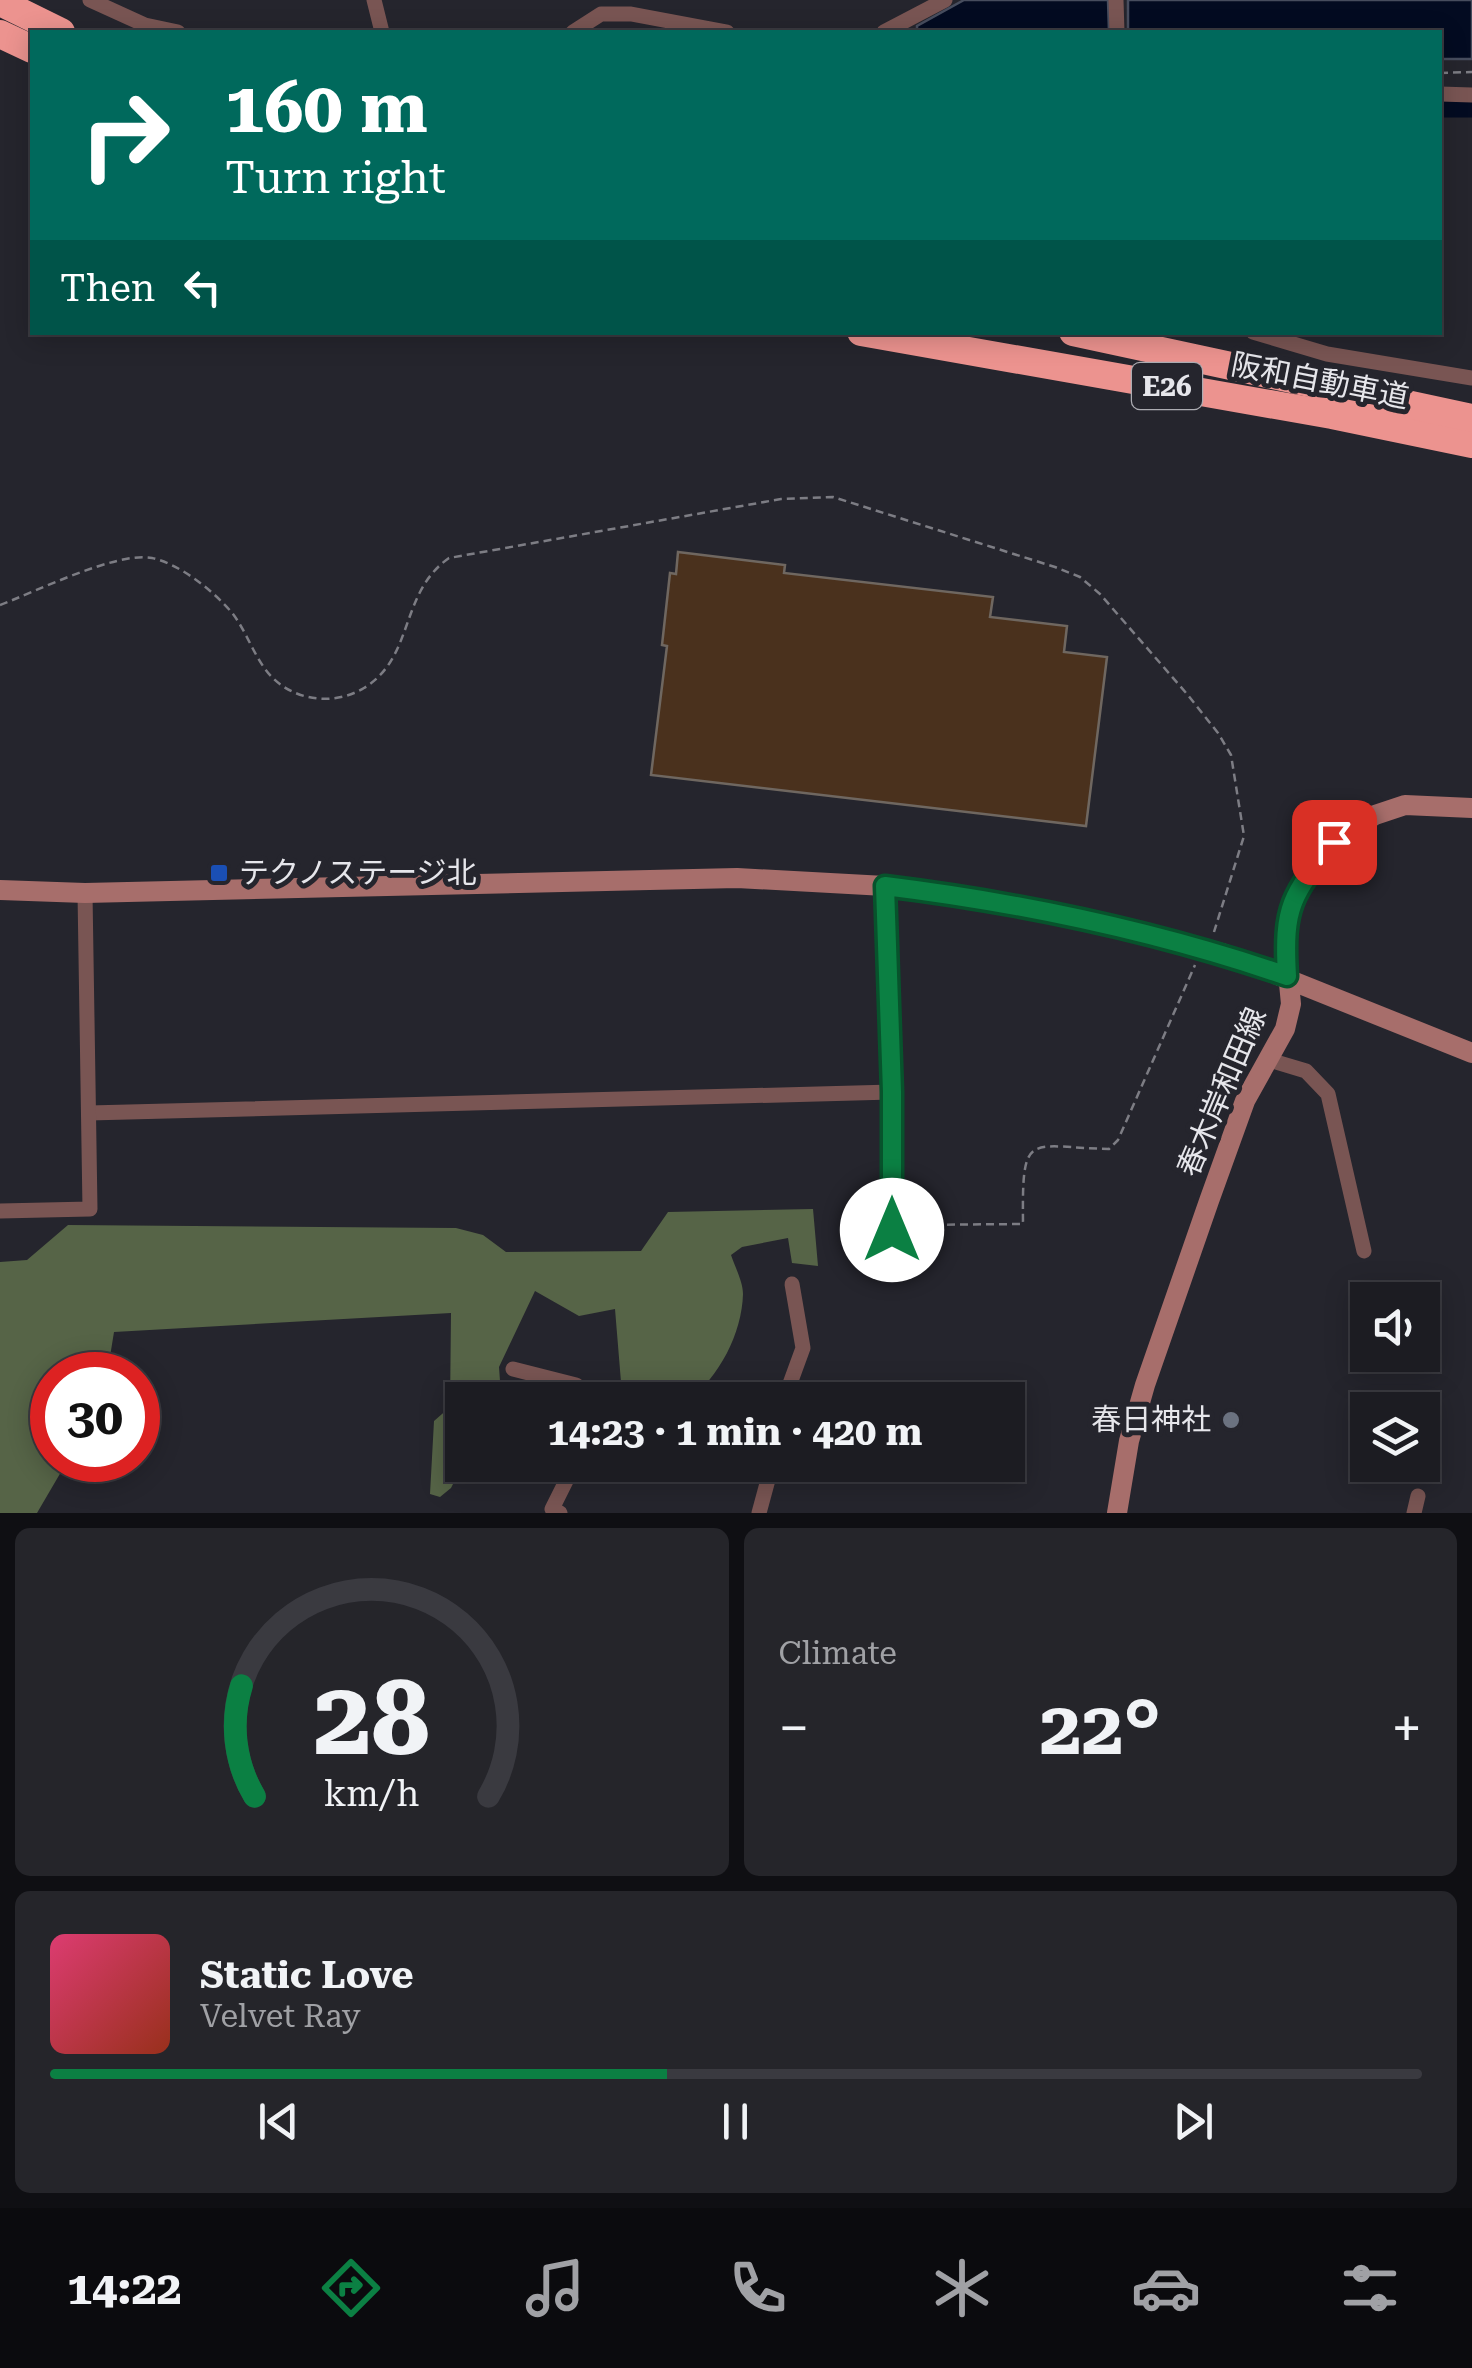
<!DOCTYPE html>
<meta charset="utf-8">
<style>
:root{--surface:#1c1c22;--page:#25252a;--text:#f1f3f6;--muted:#a0a1a5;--line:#3a3a40;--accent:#0b8043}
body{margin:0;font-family:"Roboto Serif","Noto Sans JP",serif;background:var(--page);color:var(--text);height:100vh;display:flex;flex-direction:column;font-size:38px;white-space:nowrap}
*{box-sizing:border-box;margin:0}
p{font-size:32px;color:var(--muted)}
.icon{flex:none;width:55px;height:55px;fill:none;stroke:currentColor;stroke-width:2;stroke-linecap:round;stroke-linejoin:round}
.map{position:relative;height:1513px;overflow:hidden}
.side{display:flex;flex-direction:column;gap:15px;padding:15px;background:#0f0f13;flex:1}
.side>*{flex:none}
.guide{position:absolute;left:30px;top:30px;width:1412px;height:305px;border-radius:0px;box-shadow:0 5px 25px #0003,0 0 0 2px var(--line);background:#00695c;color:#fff;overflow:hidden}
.controls{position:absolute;left:1350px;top:1282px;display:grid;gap:20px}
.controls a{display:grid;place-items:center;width:90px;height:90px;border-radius:0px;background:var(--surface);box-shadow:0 5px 25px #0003,0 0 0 2px var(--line);font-size:50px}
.speed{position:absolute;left:30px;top:1352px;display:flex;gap:20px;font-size:50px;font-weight:700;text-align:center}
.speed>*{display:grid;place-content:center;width:130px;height:130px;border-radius:50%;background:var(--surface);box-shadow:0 5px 25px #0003,0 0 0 2px var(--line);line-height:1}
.speed .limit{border:15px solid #d22;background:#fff;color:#111}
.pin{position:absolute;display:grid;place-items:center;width:85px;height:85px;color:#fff;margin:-42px;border-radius:20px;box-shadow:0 5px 15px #0006}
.me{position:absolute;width:110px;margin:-55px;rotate:0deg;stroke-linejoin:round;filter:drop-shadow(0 0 8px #0008)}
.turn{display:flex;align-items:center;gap:35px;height:210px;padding:0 30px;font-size:45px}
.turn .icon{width:130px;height:130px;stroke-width:2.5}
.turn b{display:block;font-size:70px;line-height:85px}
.then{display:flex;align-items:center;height:95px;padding:0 30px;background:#0003;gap:20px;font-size:38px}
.big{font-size:75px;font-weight:700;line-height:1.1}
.side .widget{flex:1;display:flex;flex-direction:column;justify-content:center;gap:15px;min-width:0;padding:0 35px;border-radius:15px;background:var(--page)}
.side .dial{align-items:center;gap:0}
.dial svg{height:260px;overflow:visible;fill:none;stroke:var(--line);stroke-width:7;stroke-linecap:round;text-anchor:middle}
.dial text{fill:var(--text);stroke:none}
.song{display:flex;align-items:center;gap:30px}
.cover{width:120px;height:120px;border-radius:15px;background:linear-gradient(135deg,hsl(340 70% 55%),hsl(10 70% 35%))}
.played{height:10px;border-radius:5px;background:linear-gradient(90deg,var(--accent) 45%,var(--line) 45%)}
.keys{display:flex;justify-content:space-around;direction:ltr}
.heat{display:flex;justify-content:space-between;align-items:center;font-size:55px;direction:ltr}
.side .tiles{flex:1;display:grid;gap:15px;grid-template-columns:1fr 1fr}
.widget:last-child{grid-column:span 2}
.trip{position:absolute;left:445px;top:1382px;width:580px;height:100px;border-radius:0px;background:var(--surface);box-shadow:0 5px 25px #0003,0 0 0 2px var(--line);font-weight:700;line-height:100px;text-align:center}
.tab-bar{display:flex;height:160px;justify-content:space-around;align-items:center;background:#0b0b0e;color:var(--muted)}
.tab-bar .icon{width:70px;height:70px}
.tab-bar .active{color:var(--accent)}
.tab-bar b{font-size:45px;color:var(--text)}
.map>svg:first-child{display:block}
.forest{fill:#566447}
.water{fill:#030b21;stroke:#474d5e;stroke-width:2.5}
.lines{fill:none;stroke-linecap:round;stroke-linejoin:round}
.river{stroke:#030b21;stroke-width:25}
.building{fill:#4a311d;stroke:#6f6760;stroke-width:2.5}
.path{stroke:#7d7d84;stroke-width:2.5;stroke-dasharray:8 5;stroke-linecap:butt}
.street{stroke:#795553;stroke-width:15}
.secondary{stroke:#a76e6b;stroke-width:20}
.highway{stroke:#ec938f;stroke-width:28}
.route-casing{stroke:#07532c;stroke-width:25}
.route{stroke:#0b8043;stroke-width:18}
.transit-dot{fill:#1a4fb4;stroke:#25252d;stroke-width:4}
.worship-dot{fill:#6b7280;stroke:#25252d;stroke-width:4}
.labels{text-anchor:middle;stroke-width:10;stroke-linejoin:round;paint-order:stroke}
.shield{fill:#25252d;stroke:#acacb2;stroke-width:2.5}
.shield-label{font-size:28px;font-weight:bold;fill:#e6e6eb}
.street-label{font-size:30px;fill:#e6e6eb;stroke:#25252d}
.poi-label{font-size:30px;fill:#e6e6eb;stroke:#25252d;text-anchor:start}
</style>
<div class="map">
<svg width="1472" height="1513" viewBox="0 0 1472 1513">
<rect width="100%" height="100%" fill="#25252d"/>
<path class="forest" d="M813 1209 818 1266 792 1263 788 1238 742 1247 731 1255C735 1267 743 1282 743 1294 742 1333 719 1378 688 1400H639L621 1382 615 1309 579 1316 535 1291 499 1367 500 1381 509 1380 506 1398 462 1400 459 1472 451 1488 440 1497 430 1494 434 1421 450 1407 451 1313 114 1332 107 1375H52V1460H68L37 1513H0V1262L27 1260 68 1225 456 1228 483 1235 506 1252 641 1251 668 1212Z"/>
<g class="water">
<polygon points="964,0 1108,0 1109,32 917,32 917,26"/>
<polygon points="1128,0 1472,0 1472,59 1440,59 1440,32 1128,32"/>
</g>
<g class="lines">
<polyline class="river" points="1440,105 1472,105"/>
</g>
<polygon class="building" points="678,552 785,565 784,573 993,597 990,617 1067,626 1064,652 1107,657 1086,826 651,775 667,646 662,645 670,573 676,574"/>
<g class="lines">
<g class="path">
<polyline points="1440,73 1472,72"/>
<path d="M0 605C35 592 117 551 152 558 180 564 215 592 233 614 245 630 252 650 263 666 285 700 331 708 364 688 415 657 399 593 449 558L781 499 833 497 1055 567 1080 577 1100 594 1187 694 1218 733 1231 755 1244 836 1214 932"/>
<path d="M908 1225 1023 1224C1022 1129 1027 1147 1109 1149L1118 1140 1195 965"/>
</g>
<g class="street">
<polyline points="90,0 145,25 178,32"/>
<polyline points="374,0 382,32"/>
<polyline points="1116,0 1117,32"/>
<polyline points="573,32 601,14 631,14 727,32"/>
<polyline points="884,32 945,0"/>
<polyline points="1440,94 1472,95"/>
<polyline points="1253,332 1327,354 1472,378"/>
<polyline points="885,886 892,1092 892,1230"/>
<polyline points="1269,1060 1306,1071 1328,1094 1364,1251"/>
<polyline points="89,1113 892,1092"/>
<polyline points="0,1211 90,1209 85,893"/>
<polyline points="513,1369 576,1385 577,1400"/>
<polyline points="784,1400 803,1348 792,1284"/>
<polyline points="560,1513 552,1509 574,1465"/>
<polyline points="759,1513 772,1465"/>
<polyline points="1414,1513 1418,1496"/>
</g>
<g class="secondary">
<polyline points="0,890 85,893 737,878 885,886 1020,906 1124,927 1225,954 1472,1053"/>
<polyline points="1117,1513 1129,1441 1145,1385 1209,1201 1245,1101 1285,1029 1291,1004 1285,942 1288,915 1298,888 1334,842 1375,815 1405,805 1472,808"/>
</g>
<g class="highway">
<polyline points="0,2 61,32"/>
<polyline points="0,34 32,49"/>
<polyline points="861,332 1332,415 1472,444"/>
<polyline points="1073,332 1472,418"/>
</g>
</g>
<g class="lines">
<defs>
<path id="route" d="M892 1230V1092L885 886C1023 903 1156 931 1287 976 1283 906 1291 896 1334 842"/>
</defs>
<use href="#route" class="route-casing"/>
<use href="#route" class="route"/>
</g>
<rect class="transit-dot" x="209" y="863" width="20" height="20" rx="5"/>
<circle class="worship-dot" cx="1231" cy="1420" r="10"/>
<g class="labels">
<rect class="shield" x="1132" y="363" width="70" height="46" rx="8"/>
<g class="shield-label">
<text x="1167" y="396">E26</text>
</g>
<g class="street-label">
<text transform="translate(1320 381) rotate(11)" y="10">阪和自動車道</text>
<text transform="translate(1222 1092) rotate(-67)" y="10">春木岸和田線</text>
</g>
<g class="poi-label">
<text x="239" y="883">テクノステージ北</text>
<text x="1211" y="1430" text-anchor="end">春日神社</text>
</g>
</g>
</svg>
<div class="controls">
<a><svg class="icon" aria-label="sound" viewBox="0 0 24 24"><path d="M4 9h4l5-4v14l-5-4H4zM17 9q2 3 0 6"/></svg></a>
<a><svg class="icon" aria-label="layers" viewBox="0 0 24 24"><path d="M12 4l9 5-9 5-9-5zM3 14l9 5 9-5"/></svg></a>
</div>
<div class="speed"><div class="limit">30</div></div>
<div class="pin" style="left:1334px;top:842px;background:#d93025"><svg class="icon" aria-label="arrive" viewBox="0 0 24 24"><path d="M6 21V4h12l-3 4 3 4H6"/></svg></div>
<svg class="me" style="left:892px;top:1230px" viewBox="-20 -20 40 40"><circle r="19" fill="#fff"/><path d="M0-13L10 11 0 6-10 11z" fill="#0b8043"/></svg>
<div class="trip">14:23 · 1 min · 420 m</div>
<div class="guide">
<div class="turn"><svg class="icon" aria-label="right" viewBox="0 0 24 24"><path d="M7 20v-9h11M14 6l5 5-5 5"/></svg><div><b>160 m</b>Turn right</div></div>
<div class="then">Then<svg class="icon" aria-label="left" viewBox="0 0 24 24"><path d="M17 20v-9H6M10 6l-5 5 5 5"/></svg></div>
</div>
</div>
<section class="side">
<div class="tiles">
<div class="widget dial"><svg viewBox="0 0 100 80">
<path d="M14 69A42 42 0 1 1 86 69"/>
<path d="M14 69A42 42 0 0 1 10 35" stroke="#0b8043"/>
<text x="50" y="56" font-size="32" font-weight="700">28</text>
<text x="50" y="72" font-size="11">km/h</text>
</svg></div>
<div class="widget"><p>Climate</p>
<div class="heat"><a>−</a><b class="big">22°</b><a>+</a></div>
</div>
<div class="widget">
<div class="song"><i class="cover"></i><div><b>Static Love</b><p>Velvet Ray</p></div></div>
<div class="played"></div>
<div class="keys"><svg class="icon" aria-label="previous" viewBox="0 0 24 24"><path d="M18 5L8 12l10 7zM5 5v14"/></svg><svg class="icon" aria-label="pause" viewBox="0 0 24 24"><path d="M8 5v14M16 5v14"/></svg><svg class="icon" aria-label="next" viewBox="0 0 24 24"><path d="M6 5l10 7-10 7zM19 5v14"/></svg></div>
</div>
</div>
</section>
<nav class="tab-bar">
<b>14:22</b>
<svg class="icon active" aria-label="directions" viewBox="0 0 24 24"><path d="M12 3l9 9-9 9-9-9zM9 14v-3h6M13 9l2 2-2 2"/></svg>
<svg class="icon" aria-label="music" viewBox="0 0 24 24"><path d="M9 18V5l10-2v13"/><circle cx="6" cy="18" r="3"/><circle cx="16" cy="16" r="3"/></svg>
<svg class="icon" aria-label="phone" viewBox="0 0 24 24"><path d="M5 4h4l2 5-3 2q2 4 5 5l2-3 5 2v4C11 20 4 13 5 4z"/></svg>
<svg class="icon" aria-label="climate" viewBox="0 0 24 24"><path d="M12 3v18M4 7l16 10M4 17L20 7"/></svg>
<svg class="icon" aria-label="car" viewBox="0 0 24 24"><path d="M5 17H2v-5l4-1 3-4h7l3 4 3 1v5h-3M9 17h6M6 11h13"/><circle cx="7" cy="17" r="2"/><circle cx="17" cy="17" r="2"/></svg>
<svg class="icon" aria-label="filters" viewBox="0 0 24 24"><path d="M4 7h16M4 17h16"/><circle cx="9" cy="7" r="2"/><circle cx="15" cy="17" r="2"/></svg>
</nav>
